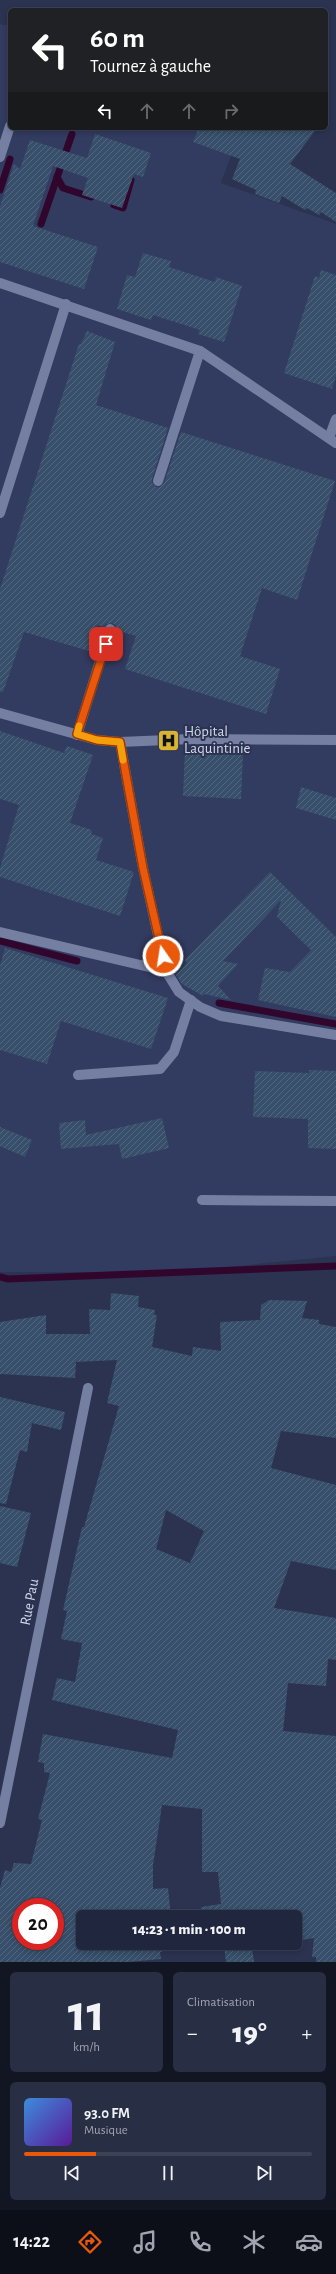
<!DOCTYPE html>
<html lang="fr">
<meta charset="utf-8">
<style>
:root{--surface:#20263d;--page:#282e44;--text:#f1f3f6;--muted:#a2a5b0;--line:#3d4357;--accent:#ea580c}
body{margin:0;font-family:"Alegreya Sans",sans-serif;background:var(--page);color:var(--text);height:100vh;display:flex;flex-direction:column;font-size:15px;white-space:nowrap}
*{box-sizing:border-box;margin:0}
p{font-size:13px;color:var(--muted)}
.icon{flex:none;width:22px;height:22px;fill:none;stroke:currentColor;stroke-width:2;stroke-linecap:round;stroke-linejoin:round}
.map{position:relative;height:1962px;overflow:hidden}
.drawer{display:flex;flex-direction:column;gap:10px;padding:10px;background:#121522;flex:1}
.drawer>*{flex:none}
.banner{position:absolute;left:8px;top:8px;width:320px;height:122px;border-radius:6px;box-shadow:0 2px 6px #0003,0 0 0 1px var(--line);background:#202124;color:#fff;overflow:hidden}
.speed{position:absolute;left:12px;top:1898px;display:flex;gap:8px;font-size:20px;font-weight:700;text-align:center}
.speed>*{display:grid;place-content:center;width:52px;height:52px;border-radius:50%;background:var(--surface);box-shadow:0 2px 6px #0003,0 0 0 1px var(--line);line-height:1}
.speed .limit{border:6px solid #d22;background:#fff;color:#111}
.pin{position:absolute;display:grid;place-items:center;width:34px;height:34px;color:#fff;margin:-17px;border-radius:8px;box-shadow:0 2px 6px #0006}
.me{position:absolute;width:44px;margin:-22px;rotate:347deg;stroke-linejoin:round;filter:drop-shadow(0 0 3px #0008)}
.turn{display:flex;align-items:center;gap:14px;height:84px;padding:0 16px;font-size:18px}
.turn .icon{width:52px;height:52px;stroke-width:2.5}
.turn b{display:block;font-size:28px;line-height:34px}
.lanes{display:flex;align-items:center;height:38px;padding:0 16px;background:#0003;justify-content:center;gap:20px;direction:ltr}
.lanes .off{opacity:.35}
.big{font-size:30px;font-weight:800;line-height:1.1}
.drawer .card{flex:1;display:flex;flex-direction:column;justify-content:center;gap:6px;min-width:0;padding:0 14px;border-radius:6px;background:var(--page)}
.drawer .dial{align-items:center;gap:0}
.dial b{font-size:52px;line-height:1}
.song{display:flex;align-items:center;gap:12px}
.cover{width:48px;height:48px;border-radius:6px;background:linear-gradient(135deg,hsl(210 70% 55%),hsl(270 70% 35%))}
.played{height:4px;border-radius:2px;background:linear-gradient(90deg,var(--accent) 25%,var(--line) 25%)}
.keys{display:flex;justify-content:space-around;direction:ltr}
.heat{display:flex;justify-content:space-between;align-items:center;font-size:22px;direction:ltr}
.drawer .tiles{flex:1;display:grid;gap:10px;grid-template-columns:1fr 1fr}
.card:last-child{grid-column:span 2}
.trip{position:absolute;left:76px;top:1910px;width:226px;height:40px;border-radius:6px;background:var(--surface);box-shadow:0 2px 6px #0003,0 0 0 1px var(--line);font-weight:800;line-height:40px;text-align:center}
.tab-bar{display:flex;height:64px;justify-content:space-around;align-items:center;background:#0d0f18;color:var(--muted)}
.tab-bar .icon{width:28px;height:28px}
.tab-bar .selected{color:var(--accent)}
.tab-bar b{font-size:18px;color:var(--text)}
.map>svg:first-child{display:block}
.built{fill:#323b60}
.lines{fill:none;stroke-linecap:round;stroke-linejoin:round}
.stream{stroke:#31062d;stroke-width:7}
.building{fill:url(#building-hatch);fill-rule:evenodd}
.lane{stroke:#757fa2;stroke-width:10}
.street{stroke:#757fa2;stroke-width:10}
.route-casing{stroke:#983908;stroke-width:10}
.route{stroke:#ea580c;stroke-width:7}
.slow{stroke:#f59e0b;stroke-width:7}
.labels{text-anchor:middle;stroke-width:4;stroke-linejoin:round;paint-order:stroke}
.poi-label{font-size:15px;fill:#d3d9ec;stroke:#2b3351;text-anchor:start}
.street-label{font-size:15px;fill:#d3d9ec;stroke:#2b3351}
</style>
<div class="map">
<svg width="336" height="1962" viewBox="0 0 336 1962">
<defs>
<pattern id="building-hatch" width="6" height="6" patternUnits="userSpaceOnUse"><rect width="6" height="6" fill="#374f6a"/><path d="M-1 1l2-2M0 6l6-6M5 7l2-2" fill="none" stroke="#53687f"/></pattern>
</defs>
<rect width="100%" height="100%" fill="#2b3351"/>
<polygon class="built" points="0,24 10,26 10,128 241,128 221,183 336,224 336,1256 179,1272 0,1272"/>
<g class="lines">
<g class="stream">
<polyline points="57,177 63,188 91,197"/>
<polyline points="0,190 10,159"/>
<polyline points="114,205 123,208 131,180"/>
<polyline points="41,224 72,134"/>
<polyline points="0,941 77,961"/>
<polyline points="219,1003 336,1024"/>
<polyline points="0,1277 8,1279 336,1266"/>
</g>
</g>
<g class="building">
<polygon points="199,128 317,128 290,164 336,193 336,222 321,212 319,215 307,208 305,210 282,196 279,203 255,194 256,190 232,179 240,159 193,142"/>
<polygon points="95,134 151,153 143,177 134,174 122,208 82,195 88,178 53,166 33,226 98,247 84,289 0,262 0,206 14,164 20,169 30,140 87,158"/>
<polygon points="143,253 171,261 169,267 215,282 216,277 242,286 224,342 198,334 200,330 153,315 151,320 117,309 127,275 135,277"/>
<polygon points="321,270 336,275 336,376 332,389 284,373 315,276 319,278"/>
<polygon points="87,331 115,342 96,405 168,428 152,479 152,483 156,487 160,487 164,483 181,432 335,481 297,600 262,588 240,656 280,669 266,714 125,669 136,636 116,630 115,625 112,623 106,624 104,627 97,625 89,651 24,632 3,692 0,692 0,589 79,344 81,344"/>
<polygon points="0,731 64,753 67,746 93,755 70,823 92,830 91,834 103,838 96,860 134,872 120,916 0,877 0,868 19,805 0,799"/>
<polygon points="185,751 243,753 241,799 183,796"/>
<polygon points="301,787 336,798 336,820 296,808"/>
<polygon points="270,872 336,937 336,1017 258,1000 265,968 290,972 311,950 277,917 281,900 223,961 238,964 218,986 231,1000 204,994 203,996 182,984 176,975 187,963 185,960"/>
<polygon points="5,948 168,998 151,1049 61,1021 47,1064 0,1050 0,966"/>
<polygon points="309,1070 336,1071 336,1149 308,1148 308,1119 253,1117 255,1071 309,1073"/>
<polygon points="162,1118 169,1148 122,1159 119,1144 61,1149 59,1123 85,1120 86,1135"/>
<polygon points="0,1127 32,1140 25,1157 0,1146"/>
<path d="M111 1293 139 1296 138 1307 155 1310 154 1315H157L152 1347 192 1356 193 1347 221 1351 220 1322 260 1320 261 1305 269 1300 307 1301 302 1318 319 1320V1324L336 1327V1438L281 1431 271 1468 336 1485V1570L291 1561 274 1608 336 1618V1660L328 1659 326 1686 288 1683 283 1731 336 1736V1962H316V1957H312L314 1938 295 1941V1917H201V1907L221 1904 218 1872H202V1809L162 1805 153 1865V1889L168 1888 171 1917H83V1943H170L169 1950 160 1952 161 1959 128 1962H0V1888L5 1870 11 1872 14 1863 31 1864 42 1820 38 1819 50 1773 44 1772V1763L38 1762 43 1734 172 1758 178 1730 52 1700 57 1678 75 1682 82 1643 61 1639 67 1611 63 1610 82 1527H84L119 1406 107 1403 117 1360 76 1362 75 1378 0 1374V1322L46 1315V1334H90L89 1309 110 1310ZM166 1510 204 1531 190 1563 156 1549ZM21 1907H55V1941H21Z"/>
<polygon points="0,1397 65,1412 61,1430 32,1423 27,1452 20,1450 6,1504 0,1503"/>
<polygon points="0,1506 31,1513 17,1567 0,1563"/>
<polygon points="203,1943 277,1943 252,1947 254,1962 226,1962 224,1946 204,1949"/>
</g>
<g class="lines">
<g class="lane">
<polyline points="0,157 10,126"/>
<polyline points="0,283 200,351 336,443"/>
<polyline points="329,438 336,419"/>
<polyline points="158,481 200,351"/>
<polyline points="0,513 66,304"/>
<polyline points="0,713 97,740 120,742 191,739 336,740"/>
<polyline points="77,735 110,629"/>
<polyline points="120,742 143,868 166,971 179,992 200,1007 221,1016 336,1035"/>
<polyline points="0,932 166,971"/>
<polyline points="78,1075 160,1069 174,1052 191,1000"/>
<polyline points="202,1200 336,1201"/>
</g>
<polyline class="street" points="0,1823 88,1388"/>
</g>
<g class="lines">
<defs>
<polyline id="route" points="106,644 77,734 97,740 120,742 143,868 163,956"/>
</defs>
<use href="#route" class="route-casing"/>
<use href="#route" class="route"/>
<polyline class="slow" points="79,726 77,734 97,740 120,742 123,760"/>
</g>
<defs>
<symbol id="hospital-square" viewBox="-11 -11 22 22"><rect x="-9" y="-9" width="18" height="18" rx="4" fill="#d8b434" stroke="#2b3351"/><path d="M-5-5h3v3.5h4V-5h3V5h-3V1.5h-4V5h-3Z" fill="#111"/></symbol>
</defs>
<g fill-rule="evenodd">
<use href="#hospital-square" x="156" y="728" width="25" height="25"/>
</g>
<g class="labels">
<g class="poi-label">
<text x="184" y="736">Hôpital<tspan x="184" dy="17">Laquintinie</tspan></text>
</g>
<g class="street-label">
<text transform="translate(29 1602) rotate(-79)" y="5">Rue Pau</text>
</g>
</g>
</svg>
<div class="speed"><div class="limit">20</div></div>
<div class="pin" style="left:106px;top:644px;background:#d93025"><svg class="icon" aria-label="arrive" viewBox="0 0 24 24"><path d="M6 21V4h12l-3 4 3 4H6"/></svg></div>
<svg class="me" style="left:163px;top:956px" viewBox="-20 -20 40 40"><circle r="17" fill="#ea580c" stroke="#fff" stroke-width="3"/><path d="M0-11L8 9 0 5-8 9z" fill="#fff"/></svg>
<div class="trip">14:23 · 1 min · 100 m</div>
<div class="banner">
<div class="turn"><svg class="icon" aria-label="left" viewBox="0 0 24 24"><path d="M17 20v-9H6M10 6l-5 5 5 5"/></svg><div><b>60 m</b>Tournez à gauche</div></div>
<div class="lanes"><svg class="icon" aria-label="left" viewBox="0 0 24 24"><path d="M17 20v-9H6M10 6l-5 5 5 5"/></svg><svg class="icon off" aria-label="ahead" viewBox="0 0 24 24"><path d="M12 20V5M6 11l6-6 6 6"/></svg><svg class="icon off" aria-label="ahead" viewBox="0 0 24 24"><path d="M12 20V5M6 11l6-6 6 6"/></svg><svg class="icon off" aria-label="right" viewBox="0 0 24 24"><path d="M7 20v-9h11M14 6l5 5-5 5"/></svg></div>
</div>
</div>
<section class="drawer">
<div class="tiles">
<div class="card dial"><b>11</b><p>km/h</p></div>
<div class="card"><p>Climatisation</p>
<div class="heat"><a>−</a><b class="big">19°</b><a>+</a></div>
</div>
<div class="card">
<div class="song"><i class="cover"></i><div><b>93.0 FM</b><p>Musique</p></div></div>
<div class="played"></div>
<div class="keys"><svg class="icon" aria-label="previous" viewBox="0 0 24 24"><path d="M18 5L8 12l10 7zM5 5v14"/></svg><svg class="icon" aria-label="pause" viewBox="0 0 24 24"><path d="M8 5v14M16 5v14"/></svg><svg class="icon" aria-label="next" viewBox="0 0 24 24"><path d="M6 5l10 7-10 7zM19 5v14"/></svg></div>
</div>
</div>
</section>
<nav class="tab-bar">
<b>14:22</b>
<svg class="icon selected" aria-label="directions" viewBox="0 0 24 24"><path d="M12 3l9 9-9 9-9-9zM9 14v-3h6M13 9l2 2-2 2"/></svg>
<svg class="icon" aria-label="music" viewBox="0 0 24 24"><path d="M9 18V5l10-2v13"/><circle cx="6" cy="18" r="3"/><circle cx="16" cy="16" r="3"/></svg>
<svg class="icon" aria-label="phone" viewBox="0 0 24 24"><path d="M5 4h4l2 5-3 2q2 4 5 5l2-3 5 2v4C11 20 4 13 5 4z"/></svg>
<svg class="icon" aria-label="climate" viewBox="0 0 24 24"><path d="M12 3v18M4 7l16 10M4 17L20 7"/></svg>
<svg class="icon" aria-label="car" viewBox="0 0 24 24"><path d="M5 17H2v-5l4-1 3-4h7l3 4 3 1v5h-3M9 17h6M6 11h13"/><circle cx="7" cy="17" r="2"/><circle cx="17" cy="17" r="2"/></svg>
</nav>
